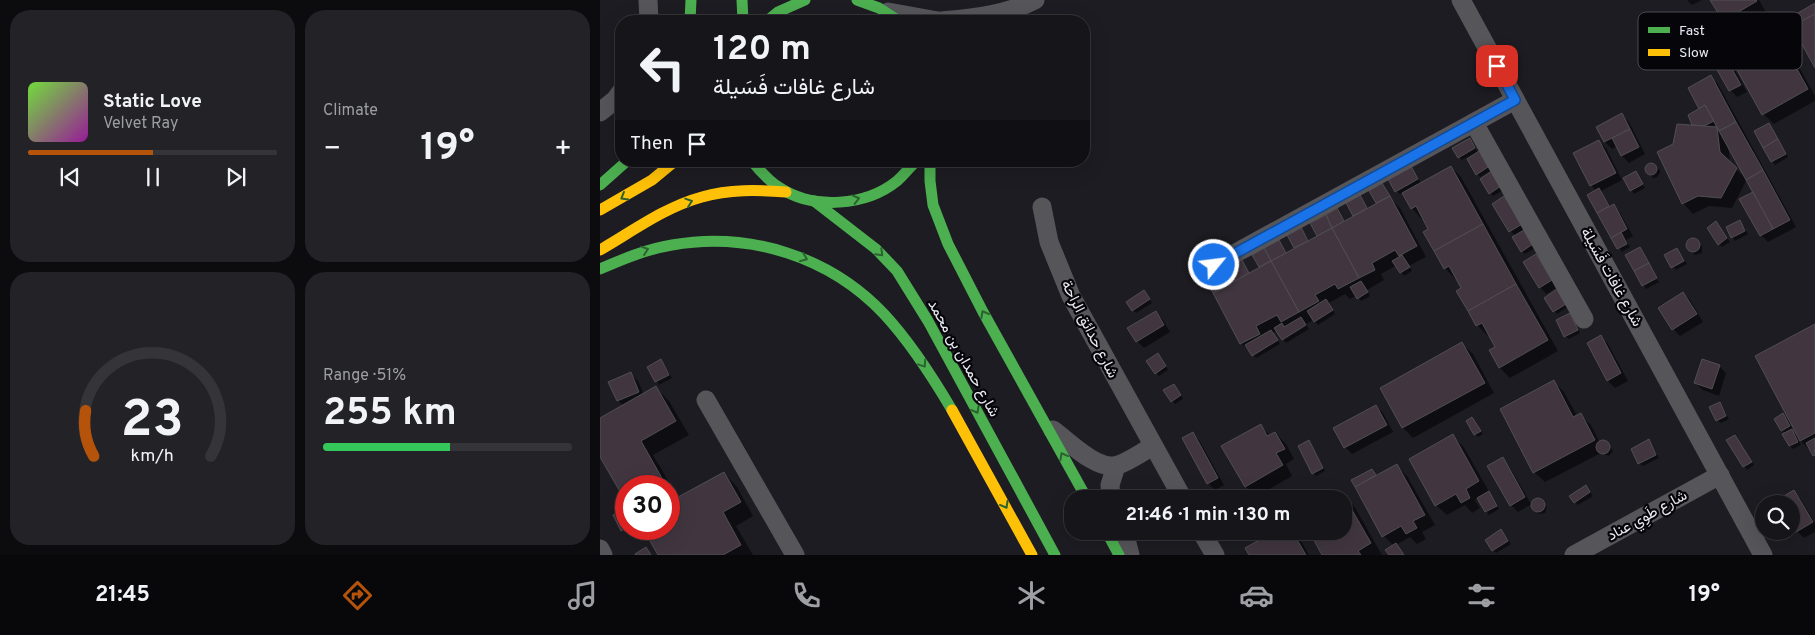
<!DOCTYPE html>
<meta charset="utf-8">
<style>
:root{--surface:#15151a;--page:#222227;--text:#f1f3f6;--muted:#9d9fa2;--line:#343439;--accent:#b45309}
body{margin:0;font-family:Overpass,Vazirmatn,sans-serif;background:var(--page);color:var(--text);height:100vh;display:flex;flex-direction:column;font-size:19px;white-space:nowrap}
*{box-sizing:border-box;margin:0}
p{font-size:16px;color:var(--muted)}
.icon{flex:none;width:28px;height:28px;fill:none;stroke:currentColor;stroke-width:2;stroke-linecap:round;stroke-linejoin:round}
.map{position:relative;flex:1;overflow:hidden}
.panel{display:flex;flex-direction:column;gap:10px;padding:10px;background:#0c0c0e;width:600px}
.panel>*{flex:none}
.banner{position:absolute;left:15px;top:15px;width:475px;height:152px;border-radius:20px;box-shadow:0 5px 20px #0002,0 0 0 1px var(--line);background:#15151a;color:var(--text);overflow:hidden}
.tools{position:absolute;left:1155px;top:495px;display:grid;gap:10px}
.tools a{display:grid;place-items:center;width:45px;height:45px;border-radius:50%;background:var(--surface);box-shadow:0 5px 20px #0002,0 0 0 1px var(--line);font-size:25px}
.speed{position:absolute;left:15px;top:475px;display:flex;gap:10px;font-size:25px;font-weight:700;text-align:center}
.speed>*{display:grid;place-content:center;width:65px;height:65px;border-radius:50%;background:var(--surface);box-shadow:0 5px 20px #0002,0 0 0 1px var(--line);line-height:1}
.speed .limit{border:8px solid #d22;background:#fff;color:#111}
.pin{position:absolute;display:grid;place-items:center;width:42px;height:42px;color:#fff;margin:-21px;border-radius:10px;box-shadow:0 2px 8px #0006}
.me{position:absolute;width:55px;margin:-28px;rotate:61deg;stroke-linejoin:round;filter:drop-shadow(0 0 4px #0008)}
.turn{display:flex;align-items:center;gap:18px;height:105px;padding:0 15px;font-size:22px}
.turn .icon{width:65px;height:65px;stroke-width:2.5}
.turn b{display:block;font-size:35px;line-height:42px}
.then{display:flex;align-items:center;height:48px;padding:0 15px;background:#0003;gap:10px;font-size:19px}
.big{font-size:38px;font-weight:700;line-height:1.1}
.panel .tile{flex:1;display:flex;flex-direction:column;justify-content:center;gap:8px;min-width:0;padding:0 18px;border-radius:20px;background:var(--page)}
.panel .dial{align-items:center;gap:0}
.dial svg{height:130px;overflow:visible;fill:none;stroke:var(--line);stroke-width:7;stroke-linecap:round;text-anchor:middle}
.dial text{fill:var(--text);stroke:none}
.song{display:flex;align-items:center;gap:15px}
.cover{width:60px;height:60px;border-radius:8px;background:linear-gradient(135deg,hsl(100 70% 55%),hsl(300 70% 35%))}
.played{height:5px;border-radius:2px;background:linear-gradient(90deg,var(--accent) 50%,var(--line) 50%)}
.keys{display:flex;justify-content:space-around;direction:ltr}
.heat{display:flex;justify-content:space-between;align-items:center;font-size:28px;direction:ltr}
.charge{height:8px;border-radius:4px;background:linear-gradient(90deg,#34c759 51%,var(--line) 0)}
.panel .tiles{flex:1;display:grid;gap:10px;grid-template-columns:repeat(2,1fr)}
.trip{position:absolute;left:464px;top:490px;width:288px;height:50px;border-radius:20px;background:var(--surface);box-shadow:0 5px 20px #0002,0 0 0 1px var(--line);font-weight:700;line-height:50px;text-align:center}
.dock{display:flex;height:80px;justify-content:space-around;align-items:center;background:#08080a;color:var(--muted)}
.dock .icon{width:35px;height:35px}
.dock .active{color:var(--accent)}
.dock b{font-size:22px;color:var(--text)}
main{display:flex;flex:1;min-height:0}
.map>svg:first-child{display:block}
.shadow{fill:#0007;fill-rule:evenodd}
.building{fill:#413640;stroke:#514e52}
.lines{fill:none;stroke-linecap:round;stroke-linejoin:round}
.street{stroke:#55555a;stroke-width:19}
.fast{stroke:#4caf50;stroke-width:11}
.slow{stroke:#ffc107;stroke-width:11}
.oneway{stroke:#2c6230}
.route-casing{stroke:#114b97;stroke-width:12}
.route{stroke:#1a73e8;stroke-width:9}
.labels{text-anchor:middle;stroke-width:4.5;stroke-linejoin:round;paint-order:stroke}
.street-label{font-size:15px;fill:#eaeaf3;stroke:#06050a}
.key{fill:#06050a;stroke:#4a4a50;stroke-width:1}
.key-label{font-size:14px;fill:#eaeaf3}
</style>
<main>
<section class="panel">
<div class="tiles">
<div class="tile">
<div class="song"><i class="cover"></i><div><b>Static Love</b><p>Velvet Ray</p></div></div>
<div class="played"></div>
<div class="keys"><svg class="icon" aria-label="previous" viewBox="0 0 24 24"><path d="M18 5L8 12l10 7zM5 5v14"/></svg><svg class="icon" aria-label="pause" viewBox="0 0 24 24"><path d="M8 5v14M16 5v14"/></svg><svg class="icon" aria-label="next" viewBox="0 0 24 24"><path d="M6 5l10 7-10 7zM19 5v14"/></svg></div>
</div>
<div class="tile"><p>Climate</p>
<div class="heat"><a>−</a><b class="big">19°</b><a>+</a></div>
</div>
<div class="tile dial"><svg viewBox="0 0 100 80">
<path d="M14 69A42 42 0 1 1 86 69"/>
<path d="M14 69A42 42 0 0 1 9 41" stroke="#b45309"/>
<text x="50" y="56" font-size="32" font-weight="700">23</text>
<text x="50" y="72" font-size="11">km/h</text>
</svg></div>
<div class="tile"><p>Range · 51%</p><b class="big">255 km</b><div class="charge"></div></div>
</div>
</section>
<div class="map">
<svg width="1215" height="555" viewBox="0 0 1215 555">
<rect width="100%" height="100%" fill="#1c1c22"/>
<g class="shadow">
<polygon points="1087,0 1102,0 1092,5"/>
<polygon points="1112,0 1159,0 1166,12 1135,30 1141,39 1136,42 1130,33 1134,31 1124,20"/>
<polygon points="1176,35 1187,45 1215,96 1215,101 1174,124 1163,114"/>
<polygon points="1123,54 1130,61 1147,92 1137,97 1130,90"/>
<path d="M1111 77 1118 84 1196 227 1168 242 1161 235 1154 192 1128 144 1130 164 1147 179 1132 208 1109 206 1093 214 1083 203 1074 144 1094 126 1089 116 1101 109ZM1117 124 1120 132 1116 128H1111Z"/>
<polygon points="1022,115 1029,122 1045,154 1029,163 1022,156 1017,146 1012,149 1005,142"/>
<polygon points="1169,124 1188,157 1175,165 1156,131"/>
<polygon points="869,139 890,171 880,177 877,174 873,154 862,160 859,157"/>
<polygon points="999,141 1006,148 1022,180 1036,173 1045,188 1034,194 1024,179 1001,191 1010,207 1013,206 1020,213 1033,236 1026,240 1030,247 1022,252 988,195 996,191 991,185 975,154"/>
<polygon points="1050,164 1060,170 1060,173 1056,178 1053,178 1046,168"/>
<polygon points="851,167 861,177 958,351 910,378 900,368 897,347 890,335 888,336 877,325 858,292 863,289 857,278 855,279 845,268 830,229 812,208 803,192 800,194 796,191 811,168 821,183"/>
<polygon points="892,173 904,190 893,196 890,193"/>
<polygon points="782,185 793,201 800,208 826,257 809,266 812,271 804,276 797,265 781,274 784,280 767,290 770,296 761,301 757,295 750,299 745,294 729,303 735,314 718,325 714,320 706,324 709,329 686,343 677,331 673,333 680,344 656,358 641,343 614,292 621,274 628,286 637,281 641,259 650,274 661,268 654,255 679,242 687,254 696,249 687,234 700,227 709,242 719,236 718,235 737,210 745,222 755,216 747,201 761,198 768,209 778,204 777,203"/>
<polygon points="904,198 935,248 925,254 922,251 916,236 910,231"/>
<polygon points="1140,222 1148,234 1135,241 1132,237"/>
<polygon points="1119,226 1130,242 1122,247 1119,244"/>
<polygon points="1092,240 1095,240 1102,246 1102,253 1095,255 1088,249 1087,245"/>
<polygon points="1040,249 1059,282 1046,289 1027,256"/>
<polygon points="1077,250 1087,264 1076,270 1066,256"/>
<polygon points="936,256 943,263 958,287 946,294 940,287"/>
<polygon points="957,291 968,307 957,314 954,311"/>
<polygon points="1083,293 1090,300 1103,322 1080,336 1073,329"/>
<polygon points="547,295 552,303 536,313 533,310"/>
<polygon points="556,313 563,320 570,332 544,348 537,341"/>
<polygon points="970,314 980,333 969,339 965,336"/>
<path d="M1215 326V456L1197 437 1201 445 1193 449 1190 446 1186 434 1182 430 1183 415 1190 422ZM1194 428 1198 437 1191 430Z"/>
<polygon points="1001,336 1008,344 1028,381 1015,388 1008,381 988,343"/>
<polygon points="862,344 873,354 894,393 813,438 803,428 781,388"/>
<polygon points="561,358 568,370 559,376 556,373"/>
<polygon points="61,361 72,378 59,385 49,367"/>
<polygon points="1119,366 1126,373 1119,396 1103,390 1095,383"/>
<polygon points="31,374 38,381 44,395 56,388 69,401 89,435 53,455 76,494 69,498 69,486 26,486 26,500 0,454 0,419 23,406 18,400"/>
<polygon points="954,382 964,392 977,416 980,415 991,425 1000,443 1006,442 1013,451 1009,456 1001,453 945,482 934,472"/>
<polygon points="577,388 583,399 575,404 572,401"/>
<polygon points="1119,404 1129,419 1121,423 1117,420"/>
<polygon points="776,406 783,413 793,432 752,454 745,447"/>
<polygon points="872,419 883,434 878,437 875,434"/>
<polygon points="660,426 671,436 675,433 686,444 694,459 686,464 692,476 656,497 646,487"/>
<polygon points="592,433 599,440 624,485 615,490 608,483"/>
<polygon points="852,436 863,446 899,509 889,515 879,498 875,500 880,508 872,513 865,505 847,515 836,505"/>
<polygon points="1135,436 1154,465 1147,470 1144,466"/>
<polygon points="1048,441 1059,458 1043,466 1039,463"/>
<polygon points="708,442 725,471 716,476 713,473"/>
<polygon points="902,459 909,466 931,504 937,499 947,507 945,513 938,514 932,504 918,512 911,505"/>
<polygon points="796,465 807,476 835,525 822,532 826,539 817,544 810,537 796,545 804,555 790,555 794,546 784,536 753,481 772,470 777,476"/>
<polygon points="124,473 137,487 153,516 136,526 153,555 59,555 45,529 69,529 69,504"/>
<polygon points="986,487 993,496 978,505 975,502"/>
<polygon points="1193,491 1200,498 1215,523 1215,532 1204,538 1197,531 1191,521"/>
<polygon points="743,495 754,506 782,555 723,555 742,531"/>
<polygon points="25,510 26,512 26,529 34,529 26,533 22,530"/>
<polygon points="678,531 694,531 698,536 709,555 650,555"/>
<polygon points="901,531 911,544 896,553 893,550"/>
</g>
<g class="building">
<polygon points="1110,0 1156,0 1157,1 1123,21"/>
<polygon points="1215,3 1215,14 1202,21 1198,13"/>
<polygon points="1215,14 1215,68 1192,26"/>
<polygon points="1177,33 1208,89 1162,115 1131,59"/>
<polygon points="1123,53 1141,85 1129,91 1111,59"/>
<polygon points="1111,75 1136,122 1119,131 1105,105 1099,109 1088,88"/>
<polygon points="1105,105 1114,121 1104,126 1092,125 1088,115"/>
<polygon points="1022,113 1030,129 1004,142 996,127"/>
<polygon points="1136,122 1163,170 1146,180 1119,131"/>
<polygon points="1169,123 1178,139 1163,148 1154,131"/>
<polygon points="1077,124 1117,127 1120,152 1137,168 1121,198 1098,196 1082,204 1057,152 1073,144"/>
<polygon points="1030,129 1039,147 1021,156 1012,138"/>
<polygon points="870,138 875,148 858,158 852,148"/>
<polygon points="1178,139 1186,154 1171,162 1163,148"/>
<polygon points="999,140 1016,173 990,186 973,153"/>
<polygon points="879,151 888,167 876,175 867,159"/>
<circle cx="1051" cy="169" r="6"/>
<polygon points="811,166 818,179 795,192 788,179"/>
<polygon points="851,166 883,224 834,251 823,232 828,229 816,206 811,209 802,193"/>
<polygon points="1163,170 1190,220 1173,229 1146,180"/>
<polygon points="892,171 901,186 889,194 880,179"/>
<polygon points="1036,171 1043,184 1030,191 1023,178"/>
<polygon points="782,183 790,196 776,203 769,191"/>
<polygon points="999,188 1009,206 997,213 987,195"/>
<polygon points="1153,192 1173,229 1160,236 1139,199"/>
<polygon points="759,193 767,208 753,216 745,201"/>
<polygon points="790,196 817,246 799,256 795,250 772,263 775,270 759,278 732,228"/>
<polygon points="904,196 922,224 909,232 892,204"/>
<polygon points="1014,204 1027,229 1011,238 997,213"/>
<polygon points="737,208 744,221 732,228 726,215"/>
<polygon points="726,215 732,228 717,236 710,223"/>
<polygon points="1140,220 1145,231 1131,238 1126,227"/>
<polygon points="1116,221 1127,238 1118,245 1107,228"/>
<polygon points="883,224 916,284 868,311 856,291 861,288 849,266 844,269 834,251"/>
<polygon points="700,225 708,241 694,248 686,233"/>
<polygon points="732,228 759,278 738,289 735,284 715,295 719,301 699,312 671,261"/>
<polygon points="924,230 933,244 921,252 912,237"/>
<polygon points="1021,232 1027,244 1017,249 1011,238"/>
<circle cx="1093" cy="245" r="7"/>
<polygon points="679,240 686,253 671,261 664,248"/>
<polygon points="1040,247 1049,263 1034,271 1025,255"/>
<polygon points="664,248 671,261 659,267 652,255"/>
<polygon points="1077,248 1084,261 1071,268 1064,255"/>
<polygon points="936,254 952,280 939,288 923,262"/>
<polygon points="802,255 810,267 800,273 792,261"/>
<polygon points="641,258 649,273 635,281 627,266"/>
<polygon points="671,261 699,312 681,322 677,315 656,326 660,334 640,344 613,293"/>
<polygon points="1049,263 1057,278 1042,286 1034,271"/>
<polygon points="621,273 627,285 613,293 606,280"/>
<polygon points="761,281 768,292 757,299 750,287"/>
<polygon points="916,284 948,340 899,368 889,350 895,347 882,323 876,326 868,311"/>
<polygon points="957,289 966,304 953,312 944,298"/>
<polygon points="544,290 550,299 532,311 526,302"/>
<polygon points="1083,292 1097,314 1072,330 1058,308"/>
<polygon points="726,299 733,310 714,322 707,311"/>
<polygon points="556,311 564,325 536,342 527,328"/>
<polygon points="970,313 978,330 964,337 956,320"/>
<polygon points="701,317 706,325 682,340 674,328 682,323 684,327"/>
<polygon points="1215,324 1215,433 1200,441 1155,356"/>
<polygon points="671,330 678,340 652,356 645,345"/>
<polygon points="1001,335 1021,373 1007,381 987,343"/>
<polygon points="862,342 885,383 802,428 780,388"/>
<polygon points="558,353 566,366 555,374 546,361"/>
<polygon points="61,359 69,375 55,382 47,367"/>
<polygon points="1102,359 1120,365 1112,389 1094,383"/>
<polygon points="31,372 39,392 17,401 8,382"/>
<polygon points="954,380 973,417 981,413 995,440 933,473 900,409"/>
<polygon points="574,384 581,395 571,402 563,390"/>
<polygon points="56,386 76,421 41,441 63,480 53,486 26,486 26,502 0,457 0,418"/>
<polygon points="1120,402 1126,416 1116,421 1109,407"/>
<polygon points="776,405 787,425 744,448 733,428"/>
<polygon points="1183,413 1190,426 1181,431 1174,419"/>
<polygon points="872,417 881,431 874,435 866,421"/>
<polygon points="661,424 667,436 675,432 685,449 676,453 683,465 645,487 621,446"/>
<polygon points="1192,429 1198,442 1189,446 1182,434"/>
<polygon points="593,432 618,478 607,484 582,438"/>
<polygon points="853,434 879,481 866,489 870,498 861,503 856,494 835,506 809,459"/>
<polygon points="1135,435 1152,462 1143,467 1126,440"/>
<polygon points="1215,438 1215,455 1213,456 1206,443"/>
<polygon points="1049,439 1056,455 1038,464 1031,449"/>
<polygon points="709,440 723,468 712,474 698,446"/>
<circle cx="1003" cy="447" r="7"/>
<polygon points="903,457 925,497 910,506 887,466"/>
<polygon points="797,464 825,515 813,521 817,528 806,534 801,526 782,537 755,487"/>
<polygon points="772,469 776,475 755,487 751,480"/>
<polygon points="124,472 141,502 123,512 141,545 123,555 58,555 43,529 69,529 69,502"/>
<polygon points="986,485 990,492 974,503 969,496"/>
<polygon points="1194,490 1213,522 1196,532 1191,524 1191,504 1179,504 1177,500"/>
<polygon points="889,491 897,506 885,512 877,498"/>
<polygon points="743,494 771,543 758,551 761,555 722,555 709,531 742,531 742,499 735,499"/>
<circle cx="938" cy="505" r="7"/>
<polygon points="25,509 26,528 21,531 13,515"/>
<polygon points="901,529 908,541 892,551 885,540"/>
<polygon points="675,531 692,531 706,555 649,555 645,548"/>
<polygon points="796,543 804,555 789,555 785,550"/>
<polygon points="46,547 51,555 35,555 35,554"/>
</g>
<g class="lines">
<g class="street">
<polyline points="48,0 49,21"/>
<polyline points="861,0 1163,555"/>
<polyline points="288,12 338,21"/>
<path d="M341 21C372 18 407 15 435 0"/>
<polyline points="0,112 15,100 21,92"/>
<polyline points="874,123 984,319"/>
<polyline points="442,207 449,242 471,296 583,499"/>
<polyline points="614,265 915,100"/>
<polyline points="106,400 195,555"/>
<path d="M453 430C468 441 498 472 518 465 530 461 542 452 553 446"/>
<polyline points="511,499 510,485 516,466"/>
<polyline points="524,531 530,555"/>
<polyline points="601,531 615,555"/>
<polyline points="0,549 3,555"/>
<polyline points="974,555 1120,475"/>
</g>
<g class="fast">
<polyline points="142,0 143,21"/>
<polyline points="257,0 279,8 299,21"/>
<polyline points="90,21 91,0"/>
<polyline points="167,21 178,12 205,0"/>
<path d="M152 161C160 171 169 181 180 188 214 210 266 206 297 181 304 175 310 167 316 161"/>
<polyline points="330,161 330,181 333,205 348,244 383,312 487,499"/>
<polyline points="0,185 27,161"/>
<polyline points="214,201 276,249 297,271 328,321 455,555"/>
<path d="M0 269C23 259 47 249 72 245 150 231 230 257 284 314 311 343 332 376 352 410"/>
<polyline points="506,531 519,555"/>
</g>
<g class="slow">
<polyline points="0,210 52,180 75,161"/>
<path d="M0 250C33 231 65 207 102 197 129 189 158 190 186 192"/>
<polyline points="352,410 432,555"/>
</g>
</g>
<defs><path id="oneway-chevron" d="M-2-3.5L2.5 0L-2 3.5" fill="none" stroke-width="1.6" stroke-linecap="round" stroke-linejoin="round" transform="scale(1.25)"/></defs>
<g class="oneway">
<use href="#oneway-chevron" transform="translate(24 197) rotate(150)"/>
<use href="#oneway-chevron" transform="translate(256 199) rotate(-14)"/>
<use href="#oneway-chevron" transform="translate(89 202) rotate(-19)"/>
<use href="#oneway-chevron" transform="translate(45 250) rotate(-19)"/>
<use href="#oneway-chevron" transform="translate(280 253) rotate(45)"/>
<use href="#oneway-chevron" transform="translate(204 258) rotate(22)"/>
<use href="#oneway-chevron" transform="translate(384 314) rotate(-118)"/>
<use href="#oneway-chevron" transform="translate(323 364) rotate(56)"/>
<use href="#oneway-chevron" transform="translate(376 410) rotate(61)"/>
<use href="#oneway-chevron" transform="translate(463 456) rotate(-119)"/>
<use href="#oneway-chevron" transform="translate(405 505) rotate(61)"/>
</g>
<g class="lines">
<defs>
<polyline id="route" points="614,265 915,100 897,66"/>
</defs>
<use href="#route" class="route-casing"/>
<use href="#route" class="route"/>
</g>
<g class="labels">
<g class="street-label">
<text transform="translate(1012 277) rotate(61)" y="5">شارع غافات فَسَيلة</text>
<text transform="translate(490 329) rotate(63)" y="5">شارع حدائق الراحة</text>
<text transform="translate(364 358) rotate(61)" y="5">شارع حمدان بن محمد</text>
<text transform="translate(1047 515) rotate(-29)" y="5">شارع طَوِي عناد</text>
</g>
</g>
<rect x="1038" y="12" width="164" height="58" rx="8" class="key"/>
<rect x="1048" y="27" width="22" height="6" fill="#4caf50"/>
<rect x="1048" y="49" width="22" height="7" fill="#ffc107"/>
<g class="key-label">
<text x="1079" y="35">Fast</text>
<text x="1079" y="57">Slow</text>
</g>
</svg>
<div class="tools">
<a><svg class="icon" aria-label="search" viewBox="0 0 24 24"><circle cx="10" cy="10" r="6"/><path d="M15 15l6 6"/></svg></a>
</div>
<div class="speed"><div class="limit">30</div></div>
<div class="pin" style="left:897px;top:66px;background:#d93025"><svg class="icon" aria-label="arrive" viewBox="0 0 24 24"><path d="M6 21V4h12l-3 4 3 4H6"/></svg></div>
<svg class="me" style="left:614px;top:265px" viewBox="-20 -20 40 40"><circle r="17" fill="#1a73e8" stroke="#fff" stroke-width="3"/><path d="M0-11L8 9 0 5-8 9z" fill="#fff"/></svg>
<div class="trip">21:46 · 1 min · 130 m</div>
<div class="banner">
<div class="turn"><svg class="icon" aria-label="left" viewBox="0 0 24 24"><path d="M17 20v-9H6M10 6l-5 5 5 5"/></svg><div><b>120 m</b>شارع غافات فَسَيلة</div></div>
<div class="then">Then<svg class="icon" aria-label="arrive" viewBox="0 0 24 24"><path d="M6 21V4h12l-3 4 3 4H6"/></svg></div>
</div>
</div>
</main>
<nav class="dock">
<b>21:45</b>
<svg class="icon active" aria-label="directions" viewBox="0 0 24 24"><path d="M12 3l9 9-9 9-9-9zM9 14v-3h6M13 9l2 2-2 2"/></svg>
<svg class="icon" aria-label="music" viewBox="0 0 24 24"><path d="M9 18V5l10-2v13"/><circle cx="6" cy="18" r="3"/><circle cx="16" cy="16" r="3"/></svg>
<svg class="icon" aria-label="phone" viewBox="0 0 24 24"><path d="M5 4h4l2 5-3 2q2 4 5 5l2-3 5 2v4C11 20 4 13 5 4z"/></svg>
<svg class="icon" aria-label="climate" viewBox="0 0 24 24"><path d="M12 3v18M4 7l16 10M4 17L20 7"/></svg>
<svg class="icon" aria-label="car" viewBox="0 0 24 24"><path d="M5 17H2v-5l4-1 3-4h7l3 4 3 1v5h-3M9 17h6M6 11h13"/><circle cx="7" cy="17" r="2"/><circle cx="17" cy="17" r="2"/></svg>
<svg class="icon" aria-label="filters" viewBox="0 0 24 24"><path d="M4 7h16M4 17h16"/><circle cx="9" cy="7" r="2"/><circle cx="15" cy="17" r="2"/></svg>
<b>19°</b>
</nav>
